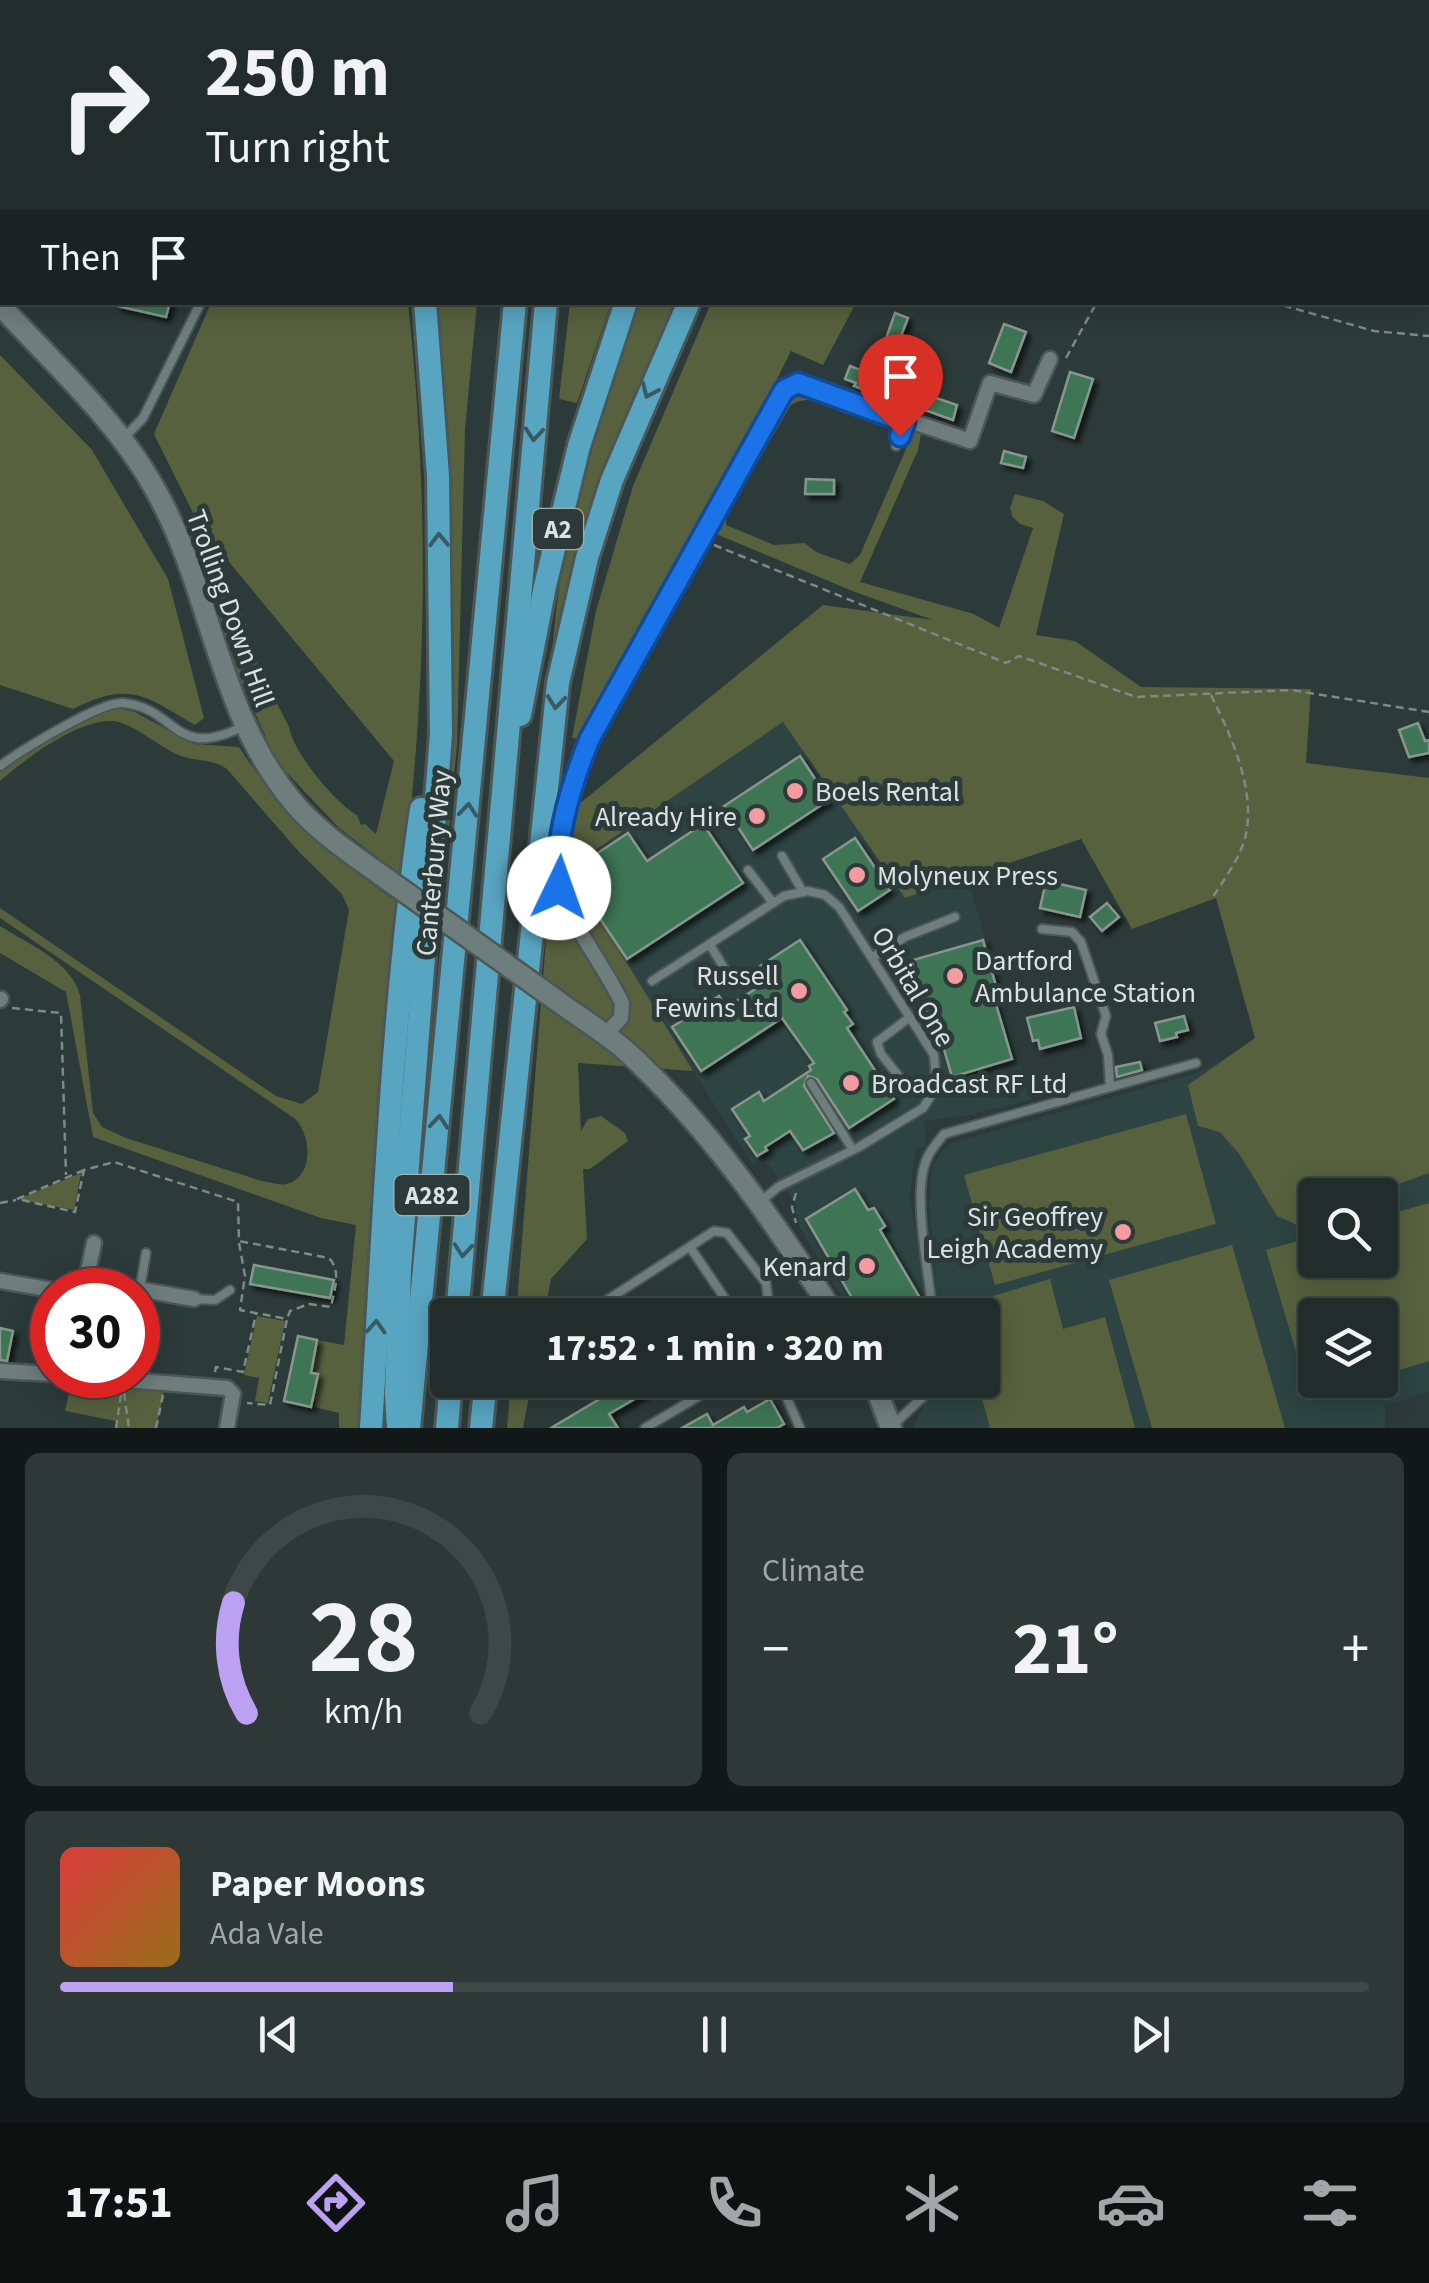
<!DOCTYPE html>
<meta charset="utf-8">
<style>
:root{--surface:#212c2b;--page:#2d3837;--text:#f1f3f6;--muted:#a2a7a9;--line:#3e4847;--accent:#bca0f2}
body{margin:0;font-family:"Source Sans 3",sans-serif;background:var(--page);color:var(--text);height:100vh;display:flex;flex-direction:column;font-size:38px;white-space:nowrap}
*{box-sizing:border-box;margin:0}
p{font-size:32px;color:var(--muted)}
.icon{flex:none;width:55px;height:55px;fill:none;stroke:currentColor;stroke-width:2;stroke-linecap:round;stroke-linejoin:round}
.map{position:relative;height:1428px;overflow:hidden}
.sheet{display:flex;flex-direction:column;gap:25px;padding:25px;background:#121818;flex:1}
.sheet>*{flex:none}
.hud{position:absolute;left:0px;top:0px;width:1430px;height:305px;box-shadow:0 5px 25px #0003,0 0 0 2px var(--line);background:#212c2b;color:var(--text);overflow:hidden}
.fabs{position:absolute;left:1298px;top:1178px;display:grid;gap:20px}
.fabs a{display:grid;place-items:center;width:100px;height:100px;border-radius:10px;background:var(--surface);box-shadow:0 5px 25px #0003,0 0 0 2px var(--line);font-size:50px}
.speed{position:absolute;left:30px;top:1268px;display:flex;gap:20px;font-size:50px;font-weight:700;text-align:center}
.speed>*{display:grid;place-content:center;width:130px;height:130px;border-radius:50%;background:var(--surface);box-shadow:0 5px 25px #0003,0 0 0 2px var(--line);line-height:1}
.speed .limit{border:15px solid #d22;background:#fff;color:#111}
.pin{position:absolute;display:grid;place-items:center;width:85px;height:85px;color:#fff;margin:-102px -42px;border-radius:50% 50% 50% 0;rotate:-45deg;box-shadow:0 0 10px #0007}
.pin .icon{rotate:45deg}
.me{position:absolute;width:110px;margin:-55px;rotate:3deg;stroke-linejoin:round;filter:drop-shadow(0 0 8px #0008)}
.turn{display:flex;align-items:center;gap:35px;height:210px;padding:0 40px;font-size:45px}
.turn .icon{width:130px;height:130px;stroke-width:2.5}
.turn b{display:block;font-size:70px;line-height:85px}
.then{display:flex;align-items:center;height:95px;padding:0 40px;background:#0003;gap:20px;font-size:38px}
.big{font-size:75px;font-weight:700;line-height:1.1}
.sheet .tile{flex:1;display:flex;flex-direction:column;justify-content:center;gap:15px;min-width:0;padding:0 35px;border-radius:15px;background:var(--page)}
.sheet .dial{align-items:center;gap:0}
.dial svg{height:260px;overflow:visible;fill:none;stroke:var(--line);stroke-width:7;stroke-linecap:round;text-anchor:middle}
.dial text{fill:var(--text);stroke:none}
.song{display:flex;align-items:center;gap:30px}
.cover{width:120px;height:120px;border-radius:15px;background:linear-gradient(135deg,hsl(0 70% 55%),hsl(40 70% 35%))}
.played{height:10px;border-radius:5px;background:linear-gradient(90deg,var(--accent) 30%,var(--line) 30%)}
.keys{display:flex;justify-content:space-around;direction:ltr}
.heat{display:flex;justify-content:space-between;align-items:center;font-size:55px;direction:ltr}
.sheet .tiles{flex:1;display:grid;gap:25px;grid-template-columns:1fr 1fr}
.tile:last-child{grid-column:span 2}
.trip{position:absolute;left:430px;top:1298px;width:570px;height:100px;border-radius:10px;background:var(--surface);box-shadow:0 5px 25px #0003,0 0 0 2px var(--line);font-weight:700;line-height:100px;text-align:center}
.tabs{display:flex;height:160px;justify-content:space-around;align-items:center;background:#0d1211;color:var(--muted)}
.tabs .icon{width:70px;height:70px}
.tabs .selected{color:var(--accent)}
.tabs b{font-size:45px;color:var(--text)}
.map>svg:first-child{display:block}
.built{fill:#2d4442;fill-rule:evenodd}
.green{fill:#57613e}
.building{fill:#3d7554;stroke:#89968d;stroke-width:2.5;filter:url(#shadow)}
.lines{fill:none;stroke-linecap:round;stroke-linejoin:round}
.service-casing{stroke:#4b5756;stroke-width:12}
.minor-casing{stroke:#4b5756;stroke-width:19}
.secondary-casing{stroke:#4b5756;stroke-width:25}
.trunk-casing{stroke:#4b5756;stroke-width:28}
.motorway-casing{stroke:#4b5756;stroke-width:30}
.path{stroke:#7e8988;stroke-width:2.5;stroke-dasharray:8 5;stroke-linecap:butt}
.service{stroke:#6e7e7c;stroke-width:8}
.minor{stroke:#6e7e7c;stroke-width:14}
.secondary{stroke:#6e7e7c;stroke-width:20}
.trunk{stroke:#58a5c1;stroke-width:22}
.motorway{stroke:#53afd2;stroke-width:25}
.secondary-bridge-casing{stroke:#4b5756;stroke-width:25;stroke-linecap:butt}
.secondary-bridge{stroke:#6e7e7c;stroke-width:20}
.oneway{stroke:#395a62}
.route-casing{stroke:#114b97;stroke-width:25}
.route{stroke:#1a73e8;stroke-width:18}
.poi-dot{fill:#f49b9f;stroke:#2c3a39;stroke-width:4}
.labels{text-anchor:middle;stroke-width:10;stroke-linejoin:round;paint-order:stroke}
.shield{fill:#2c3a39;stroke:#a6b0af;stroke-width:2.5}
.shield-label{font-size:25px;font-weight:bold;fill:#dae3e2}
.street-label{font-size:28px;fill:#dae3e2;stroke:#2c3a39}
.poi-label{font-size:28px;fill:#dae3e2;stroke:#2c3a39;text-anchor:start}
</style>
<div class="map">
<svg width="1429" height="1428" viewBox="0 0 1429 1428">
<defs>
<filter id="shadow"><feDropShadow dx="4.5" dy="4.5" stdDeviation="2.5" flood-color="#0009"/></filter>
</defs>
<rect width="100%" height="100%" fill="#2c3a39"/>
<g class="built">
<polygon points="783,722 905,898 968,879 1031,1100 965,1116 924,1121 926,1147 916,1147 910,1194 928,1315 852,1315 799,1226 794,1201 768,1164 752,1163 565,871"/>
<path d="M1429 1041V1391L1385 1406V1428H913L935 1380H982V1315H938L929 1204 932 1169 940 1153 951 1143 1198 1073 1254 1044ZM1315 1195H1380V1260H1315ZM1315 1315H1380V1380H1315Z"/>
<polygon points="889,1380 925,1380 918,1393 908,1394 892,1388"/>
</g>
<g class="green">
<path d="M211 303H408C426 470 428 628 412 796 409 824 409 851 406 879L339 828 269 754 265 735 237 673 207 574 217 567 225 573 248 630V646L289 727C293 752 335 803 357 815L361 825 365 824 376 834 394 761 200 527 154 434Z"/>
<polygon points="436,303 477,303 465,429 457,744 442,903 434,898 452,598 448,439"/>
<polygon points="570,303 611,303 577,403 559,399"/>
<path d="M640 303H678L622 427 591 506 551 662C554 634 556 605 561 577 576 484 608 391 640 303Z"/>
<path d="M711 303H856L823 365 791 351 740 453C724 470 715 492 709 515L608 699 597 711 583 740 572 738 596 611 633 486Z"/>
<path d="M0 355 92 450 168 579 204 718 195 725C146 696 129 680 73 709L0 685Z"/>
<path d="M801 389 895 423 897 433C873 422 816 387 791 405L726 517V525L774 545 805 543 816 552 850 564 860 555 909 442 911 436 907 435 910 431 921 434 918 450 860 582 974 614 999 628 1033 528 1020 524 1012 516 1010 508 1015 494 1043 501 1064 514 1036 635 1075 641 1141 687 1311 689 1306 763 1429 778V1173L1367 1195H1315V1218L1297 1225 1277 1216 1240 1155 1220 1132 1198 1126 1188 1085 1255 1038 1216 898 1132 929 1081 839 905 898 783 722 569 868 693 1071 578 1063 581 1131 588 1119 601 1116 625 1133 628 1141 590 1169H583L587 1239 551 1279 544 1315H516L547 928 573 809 823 605 933 620 855 592 709 531 790 393Z"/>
<path d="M118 708 135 712 194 744 239 747C286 818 330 855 399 903L382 1045 361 1428H339V1413L314 1407 315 1402 310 1401 317 1374 311 1373 317 1340 344 1345 356 1225 321 1218 93 1137 66 992 0 953V926C28 944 71 961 80 995L93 1113 102 1127 126 1138 262 1181C270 1182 279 1186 287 1184 315 1176 311 1133 294 1118L0 918V908L276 1096 302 1104 318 1092 349 910 342 894 299 852 227 769C212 758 193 762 176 754 157 745 141 730 122 723 88 711 25 759 0 781V771C34 746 77 718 118 708Z"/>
<polygon points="1186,1114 1216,1224 995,1285 964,1175"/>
<polygon points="81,1173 74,1210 21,1200 21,1198"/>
<polygon points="1429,1203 1429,1361 1380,1376 1380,1315 1315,1315 1315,1380 1365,1380 1309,1396 1266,1250 1315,1236 1315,1260 1380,1260 1380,1217"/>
<polygon points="1232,1245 1285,1428 1152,1428 1109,1280"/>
<polygon points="1050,1279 1063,1329 1105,1317 1135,1428 990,1428 977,1380 982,1380 982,1315 960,1315 958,1306"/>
<polygon points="257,1316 285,1321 268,1403 255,1401 259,1378 244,1375"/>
<polygon points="123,1380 166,1383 156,1428 116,1428 116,1421 65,1411 71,1385"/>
<polygon points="511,1380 532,1380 523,1428 507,1428"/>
</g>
<g class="building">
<polygon points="117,302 170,302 166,317 117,306"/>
<polygon points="895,313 908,318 896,349 884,344"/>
<polygon points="1004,324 1026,332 1011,372 989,363"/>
<polygon points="862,365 893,377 886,398 854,386 856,383 845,379 850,366 860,370"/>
<polygon points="1070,372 1093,379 1074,438 1052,431"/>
<polygon points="913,390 957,405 953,420 908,404"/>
<polygon points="1004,451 1026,457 1023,468 1001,463"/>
<polygon points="806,479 834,480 834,494 805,494"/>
<polygon points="1418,723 1425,741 1429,740 1429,753 1409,757 1399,730"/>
<polygon points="800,756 829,800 753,850 724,806"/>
<polygon points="703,824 743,883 627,959 569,872 628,833 647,861"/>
<polygon points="855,838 890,890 858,911 823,859"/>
<polygon points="1046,881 1086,890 1080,917 1040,908"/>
<polygon points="1107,903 1119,917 1102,931 1090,917"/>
<polygon points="800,940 847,1010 844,1012 853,1024 847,1028 894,1099 849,1128 817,1079 808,1076 804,1086 834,1133 803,1150 790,1131 765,1147 767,1150 757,1156 745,1139 750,1136 732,1109 759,1092 764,1101 811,1070 809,1066 814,1063 782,1018 701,1071 672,1027 719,996 727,1007 760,986 751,972"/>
<polygon points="983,940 998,993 993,994 1012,1059 952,1077 933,1011 927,1013 913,960"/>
<polygon points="1074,1007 1081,1038 1040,1049 1038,1040 1033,1041 1027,1018"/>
<polygon points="1184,1016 1188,1030 1176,1033 1177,1037 1160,1041 1155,1023"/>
<polygon points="1140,1062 1142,1070 1117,1077 1116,1067"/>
<polygon points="855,1189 868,1210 874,1208 885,1226 880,1230 923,1303 915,1307 919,1315 862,1315 806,1219"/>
<polygon points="254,1265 334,1280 330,1298 250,1284"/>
<polygon points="0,1328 13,1331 7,1361 0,1360"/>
<polygon points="298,1336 317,1340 311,1373 318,1374 311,1407 284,1401"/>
<polygon points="600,1380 667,1380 609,1414 618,1428 551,1428 608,1394"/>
<polygon points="673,1380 711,1380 683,1397"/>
<polygon points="770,1399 784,1424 777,1428 682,1428 707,1414 713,1425 744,1407 747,1412"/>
</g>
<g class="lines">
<defs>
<g id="service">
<polyline points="1419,0 1420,2"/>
<polyline points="1197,2 1197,0"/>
<polyline points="1428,22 1429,26"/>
<polyline points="1428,234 1429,234"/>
<polyline points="125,437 143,418 201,302"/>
<polyline points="896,446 905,422"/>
<path d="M0 766C20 751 101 701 123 703 178 708 173 762 244 726"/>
<polyline points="782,856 803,892"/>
<polyline points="748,870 773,903"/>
<polyline points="1042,929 1072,932 1081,942 1106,1016 1101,1034 1108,1055 1110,1087"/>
<polyline points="710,945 732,981"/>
<polyline points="873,957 905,937 955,917"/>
<polyline points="652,981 784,896 808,891 825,895 839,907 934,1055 936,1080 934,1091 923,1108 859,1147 778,1187 759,1203"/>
<polyline points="901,1079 881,1054 877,1042 910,1017"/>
<polyline points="811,1083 853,1150"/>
<polyline points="690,1247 736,1315"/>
<polyline points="140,1289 146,1253"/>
<polyline points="194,1299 215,1300 230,1290"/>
<polyline points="584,1315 714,1231 727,1233 766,1283 770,1315"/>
<path d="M933 1315C929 1276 914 1202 924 1167 927 1154 936 1144 944 1134L1196 1063"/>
<polyline points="573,1380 577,1386"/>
<polyline points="774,1380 783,1389 800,1428"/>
<polyline points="894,1424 922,1398 931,1380"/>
<polyline points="645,1428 726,1380"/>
</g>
<g id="minor">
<polyline points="0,1000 1,999"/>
<path d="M605 1035 621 1018 622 1003C605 968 581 937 564 903 543 858 579 759 601 718L783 393 797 383 970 441 990 383 1034 395 1050 359"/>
<polyline points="86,1280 194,1299"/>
<polyline points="1,1281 53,1290"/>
<polyline points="84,1290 94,1243"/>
<polyline points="0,1371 52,1374"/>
<polyline points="61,1375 227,1388 233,1394 227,1428"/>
</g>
<g id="secondary">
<path d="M0 305C53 363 118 421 156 491 212 591 217 711 293 802 317 831 350 853 381 875"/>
<path d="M556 1000C579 1017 604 1032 625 1050 708 1125 774 1222 835 1315"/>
<polyline points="873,1380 891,1428"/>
</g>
<g id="trunk">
<polyline points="399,2 400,0"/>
<polyline points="514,2 514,0"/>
<polyline points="577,2 577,0"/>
<polyline points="712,2 713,0"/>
<polyline points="815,2 816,0"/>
<polyline points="520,715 545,586 579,446 626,302"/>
<polyline points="457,1315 546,302"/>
<polyline points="492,1315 558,683 587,558 612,480 689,302"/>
<polyline points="398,1427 396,1394 400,1269 441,734 438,476 425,302"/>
<path d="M371 1428C384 1222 391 1013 421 809"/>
<polyline points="409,1428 515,302"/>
<polyline points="447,1428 451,1380"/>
<polyline points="481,1428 486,1380"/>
</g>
<polyline id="motorway" points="546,2 546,0"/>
</defs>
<use href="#service" class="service-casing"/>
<use href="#minor" class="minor-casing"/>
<use href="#secondary" class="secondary-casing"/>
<use href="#trunk" class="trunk-casing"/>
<use href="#motorway" class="motorway-casing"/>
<g class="path">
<polyline points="1271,302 1374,331 1429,336"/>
<polyline points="1066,358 1097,302"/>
<polyline points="714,545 1006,663 1019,656 1136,697 1291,690 1429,712"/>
<path d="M1211 695C1231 736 1257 791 1245 838 1239 860 1223 881 1211 900"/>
<polyline points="12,1008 61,1013 66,1175"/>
<path d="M84 1170 17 1199 75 1212 84 1170 114 1162 238 1202 239 1241 329 1258C342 1272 334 1290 331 1307L309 1304 290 1311 287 1319"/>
<polyline points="796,1193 792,1207 796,1223"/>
<polyline points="0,1203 16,1200"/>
<polyline points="239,1243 245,1276 240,1310 287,1319 270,1405 247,1403"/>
<polyline points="215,1372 216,1367 243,1372 256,1314"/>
<polyline points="124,1393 129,1428"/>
<polyline points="116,1428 121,1395"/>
<polyline points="156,1428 163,1395"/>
</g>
<use href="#service" class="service"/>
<use href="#minor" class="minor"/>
<use href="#secondary" class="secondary"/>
<use href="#trunk" class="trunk"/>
<use href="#motorway" class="motorway"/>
<defs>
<polyline id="secondary-bridge" points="381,875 556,1000"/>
</defs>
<use href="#secondary-bridge" class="secondary-bridge-casing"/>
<use href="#secondary-bridge" class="secondary-bridge"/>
</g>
<defs><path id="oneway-chevron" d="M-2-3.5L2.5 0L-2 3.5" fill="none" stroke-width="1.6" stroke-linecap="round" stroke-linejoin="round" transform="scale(2.5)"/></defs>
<g class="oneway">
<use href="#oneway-chevron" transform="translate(649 391) rotate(114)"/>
<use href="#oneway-chevron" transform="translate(534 434) rotate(95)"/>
<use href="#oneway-chevron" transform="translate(439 540) rotate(-91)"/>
<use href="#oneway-chevron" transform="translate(556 702) rotate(96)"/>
<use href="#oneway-chevron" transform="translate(468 810) rotate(-85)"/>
<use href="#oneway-chevron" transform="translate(439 1122) rotate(-85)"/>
<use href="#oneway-chevron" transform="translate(463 1250) rotate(95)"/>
<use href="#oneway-chevron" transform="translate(376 1327) rotate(-87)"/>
</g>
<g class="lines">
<defs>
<path id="route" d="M559 888C553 840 572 782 590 738L784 390 798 383 905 422 900 436"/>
</defs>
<use href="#route" class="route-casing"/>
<use href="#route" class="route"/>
</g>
<g class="poi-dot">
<circle cx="795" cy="791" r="10"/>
<circle cx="757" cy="816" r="10"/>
<circle cx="857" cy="875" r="10"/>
<circle cx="955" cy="976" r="10"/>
<circle cx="799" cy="991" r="10"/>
<circle cx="851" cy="1083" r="10"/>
<circle cx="1123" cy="1232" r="10"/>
<circle cx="867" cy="1266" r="10"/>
</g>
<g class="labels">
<g class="shield">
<rect x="533" y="509" width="50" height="40" rx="8"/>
<rect x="394.5" y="1175" width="75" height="40" rx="8"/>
</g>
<g class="shield-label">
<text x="558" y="538">A2</text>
<text x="432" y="1204">A282</text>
</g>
<g class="street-label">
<text transform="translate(231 608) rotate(70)" y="10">Trolling Down Hill</text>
<text transform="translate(433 863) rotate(-85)" y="10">Canterbury Way</text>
<text transform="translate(914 986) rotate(59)" y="10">Orbital One</text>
</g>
<g class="poi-label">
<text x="815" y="801">Boels Rental</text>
<text x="737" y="826" text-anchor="end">Already Hire</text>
<text x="877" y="885">Molyneux Press</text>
<text x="975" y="970">Dartford<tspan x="975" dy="32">Ambulance Station</tspan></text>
<text x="779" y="985" text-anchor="end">Russell<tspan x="779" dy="32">Fewins Ltd</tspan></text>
<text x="871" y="1093">Broadcast RF Ltd</text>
<text x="1103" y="1226" text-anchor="end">Sir Geoffrey<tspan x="1103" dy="32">Leigh Academy</tspan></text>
<text x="847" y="1276" text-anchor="end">Kenard</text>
</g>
</g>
</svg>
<div class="fabs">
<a><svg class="icon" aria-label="search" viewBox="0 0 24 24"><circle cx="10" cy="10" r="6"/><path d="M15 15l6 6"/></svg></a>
<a><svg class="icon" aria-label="layers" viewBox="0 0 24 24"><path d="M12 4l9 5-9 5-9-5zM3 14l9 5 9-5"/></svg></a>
</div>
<div class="speed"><div class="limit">30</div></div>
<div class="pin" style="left:900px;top:436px;background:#d93025"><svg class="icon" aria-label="arrive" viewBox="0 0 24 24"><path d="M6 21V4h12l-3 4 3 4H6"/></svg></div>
<svg class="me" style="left:559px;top:888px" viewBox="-20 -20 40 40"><circle r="19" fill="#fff"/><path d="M0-13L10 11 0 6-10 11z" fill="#1a73e8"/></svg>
<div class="trip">17:52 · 1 min · 320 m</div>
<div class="hud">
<div class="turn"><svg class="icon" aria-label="right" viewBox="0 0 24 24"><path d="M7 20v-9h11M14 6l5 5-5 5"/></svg><div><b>250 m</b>Turn right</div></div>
<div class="then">Then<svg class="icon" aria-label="arrive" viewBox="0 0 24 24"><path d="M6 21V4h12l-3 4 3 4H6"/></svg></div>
</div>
</div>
<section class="sheet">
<div class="tiles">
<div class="tile dial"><svg viewBox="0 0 100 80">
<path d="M14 69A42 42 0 1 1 86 69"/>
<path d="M14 69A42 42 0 0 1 10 35" stroke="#bca0f2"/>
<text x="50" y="56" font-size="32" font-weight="700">28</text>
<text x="50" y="72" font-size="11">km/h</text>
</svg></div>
<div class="tile"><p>Climate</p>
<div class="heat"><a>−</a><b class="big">21°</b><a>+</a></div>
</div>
<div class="tile">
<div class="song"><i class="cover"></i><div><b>Paper Moons</b><p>Ada Vale</p></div></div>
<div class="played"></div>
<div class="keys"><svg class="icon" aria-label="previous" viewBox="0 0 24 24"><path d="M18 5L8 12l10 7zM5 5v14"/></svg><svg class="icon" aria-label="pause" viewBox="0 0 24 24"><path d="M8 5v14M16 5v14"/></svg><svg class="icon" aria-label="next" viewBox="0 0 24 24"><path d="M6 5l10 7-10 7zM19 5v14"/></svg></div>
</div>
</div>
</section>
<nav class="tabs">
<b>17:51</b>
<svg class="icon selected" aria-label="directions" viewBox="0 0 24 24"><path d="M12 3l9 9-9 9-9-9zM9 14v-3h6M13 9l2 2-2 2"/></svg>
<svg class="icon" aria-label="music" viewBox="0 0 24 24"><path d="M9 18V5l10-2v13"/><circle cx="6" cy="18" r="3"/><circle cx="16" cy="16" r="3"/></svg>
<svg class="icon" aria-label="phone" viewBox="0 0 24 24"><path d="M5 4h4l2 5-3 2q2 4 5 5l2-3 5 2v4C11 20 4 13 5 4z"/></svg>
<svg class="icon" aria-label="climate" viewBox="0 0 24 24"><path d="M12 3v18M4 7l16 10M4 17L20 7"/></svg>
<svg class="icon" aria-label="car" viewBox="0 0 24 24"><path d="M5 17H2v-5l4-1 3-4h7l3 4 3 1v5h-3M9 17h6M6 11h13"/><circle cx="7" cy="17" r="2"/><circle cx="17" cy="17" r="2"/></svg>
<svg class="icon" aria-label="filters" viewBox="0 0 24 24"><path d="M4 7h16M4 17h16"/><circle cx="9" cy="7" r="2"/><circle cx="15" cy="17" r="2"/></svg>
</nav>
